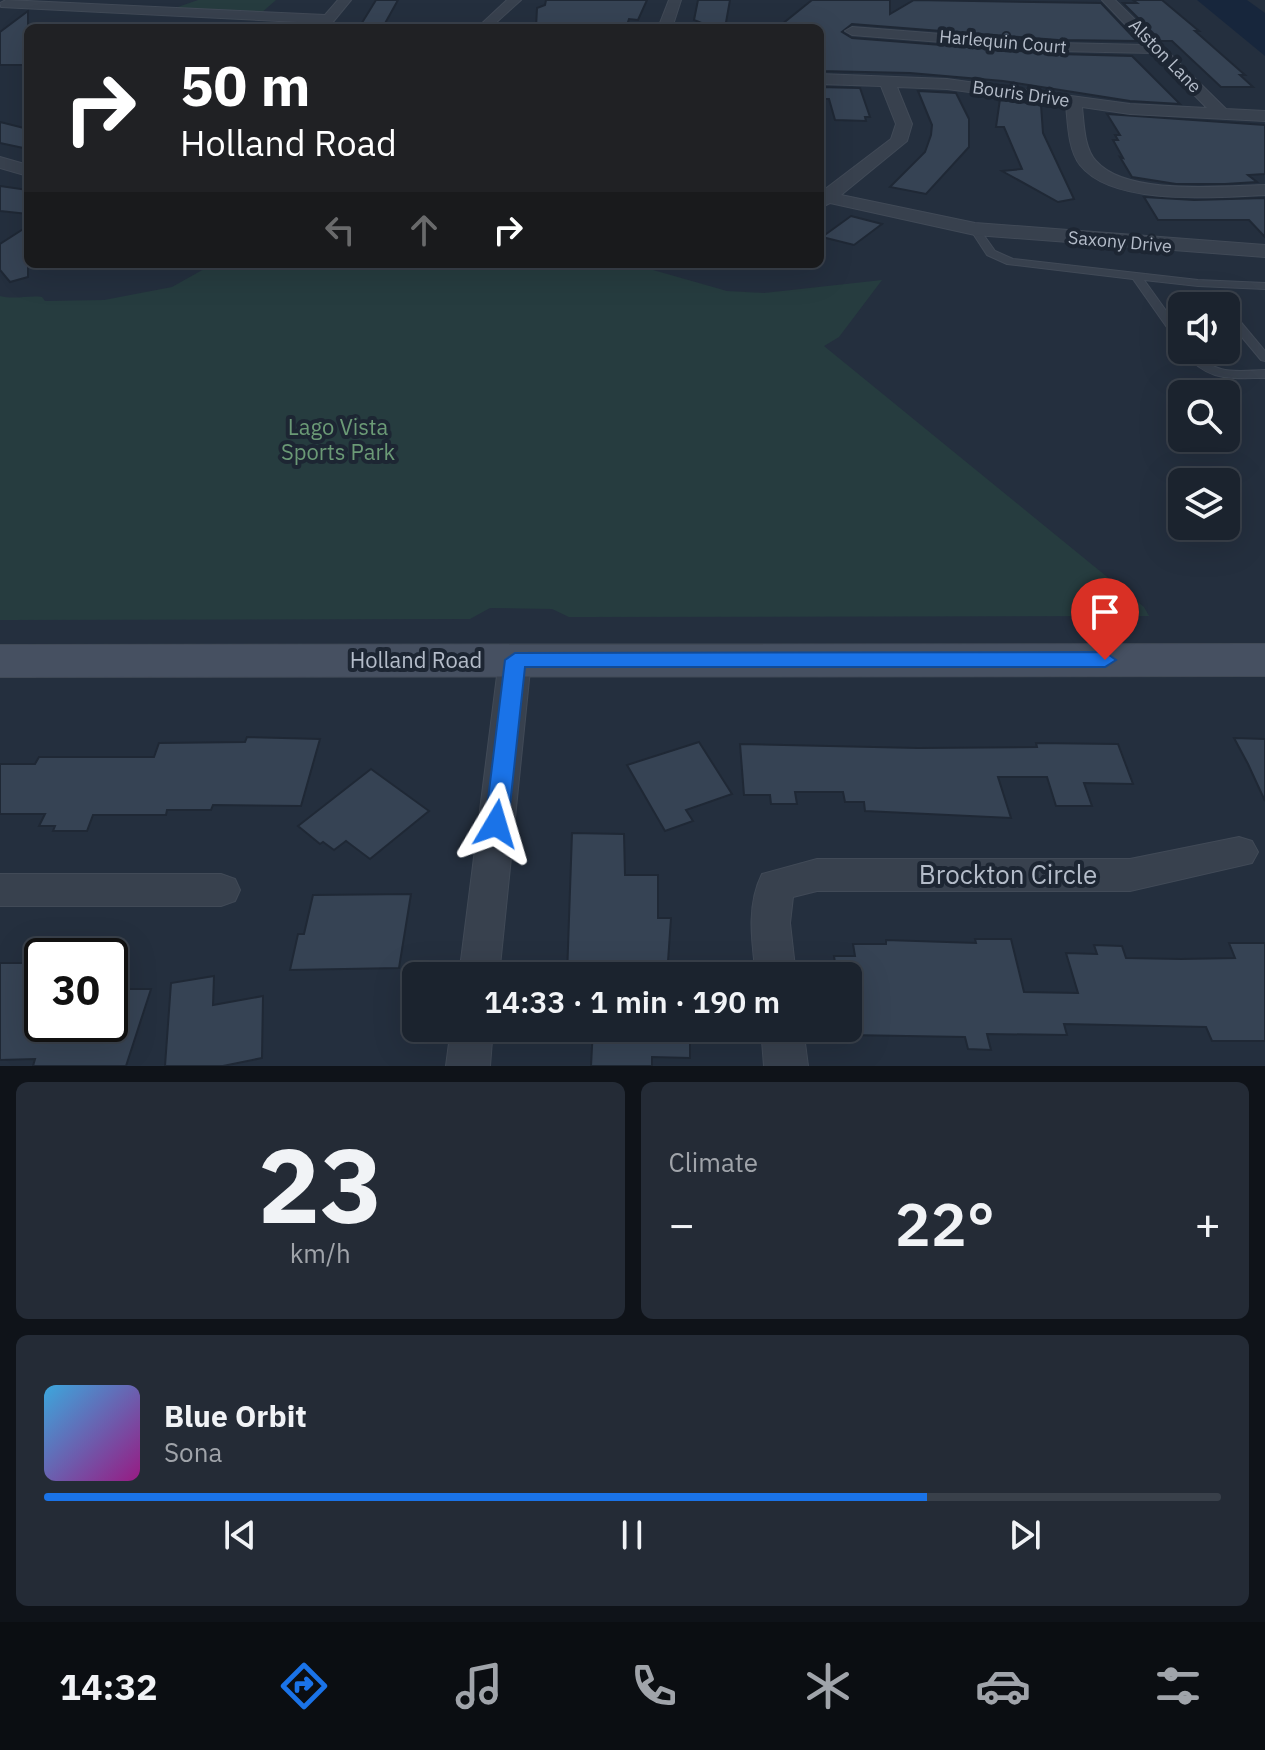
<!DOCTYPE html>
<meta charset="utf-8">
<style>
:root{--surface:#1b232e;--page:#242b36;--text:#f1f3f6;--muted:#a0a4aa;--line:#39404a;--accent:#1a73e8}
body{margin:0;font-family:"IBM Plex Sans",sans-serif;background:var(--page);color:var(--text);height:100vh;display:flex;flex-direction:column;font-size:30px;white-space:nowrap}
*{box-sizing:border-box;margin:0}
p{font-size:26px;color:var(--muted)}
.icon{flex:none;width:44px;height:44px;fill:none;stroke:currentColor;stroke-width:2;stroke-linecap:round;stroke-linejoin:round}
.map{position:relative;height:1066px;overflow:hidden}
.panel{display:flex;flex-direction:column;gap:16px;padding:16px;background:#0f1319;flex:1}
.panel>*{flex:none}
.banner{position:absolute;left:24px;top:24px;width:800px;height:244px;border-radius:12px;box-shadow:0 8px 32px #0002,0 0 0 2px var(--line);background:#202124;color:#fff;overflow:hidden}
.buttons{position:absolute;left:1168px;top:292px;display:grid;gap:16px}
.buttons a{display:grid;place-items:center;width:72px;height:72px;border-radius:12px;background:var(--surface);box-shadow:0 8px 32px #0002,0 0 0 2px var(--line);font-size:40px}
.speed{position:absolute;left:24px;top:938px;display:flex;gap:16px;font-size:40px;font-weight:700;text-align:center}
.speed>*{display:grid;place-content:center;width:104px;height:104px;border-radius:50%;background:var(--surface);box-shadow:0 8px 32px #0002,0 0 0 2px var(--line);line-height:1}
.speed .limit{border:4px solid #111;border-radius:12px;background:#fff;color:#111}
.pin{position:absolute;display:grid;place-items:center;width:68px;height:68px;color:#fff;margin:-82px -34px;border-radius:50% 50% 50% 0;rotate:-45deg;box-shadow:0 0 8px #0007}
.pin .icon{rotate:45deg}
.me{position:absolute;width:88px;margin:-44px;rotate:7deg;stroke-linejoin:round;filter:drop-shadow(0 0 6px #0008)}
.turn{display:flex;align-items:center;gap:28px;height:168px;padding:0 24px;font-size:36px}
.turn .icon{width:104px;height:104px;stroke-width:2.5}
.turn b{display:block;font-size:56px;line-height:68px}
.lanes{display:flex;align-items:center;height:76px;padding:0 24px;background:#0003;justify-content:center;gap:40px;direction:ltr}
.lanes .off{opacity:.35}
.big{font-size:60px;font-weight:600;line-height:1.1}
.panel .card{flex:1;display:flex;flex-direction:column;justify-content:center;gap:12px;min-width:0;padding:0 28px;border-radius:12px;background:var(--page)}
.panel .dial{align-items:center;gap:0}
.dial b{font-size:104px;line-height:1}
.song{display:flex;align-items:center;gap:24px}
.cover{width:96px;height:96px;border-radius:12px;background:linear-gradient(135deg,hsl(200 70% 55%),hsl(310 70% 35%))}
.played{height:8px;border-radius:4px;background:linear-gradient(90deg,var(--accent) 75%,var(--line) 75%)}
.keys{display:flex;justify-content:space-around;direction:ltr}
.heat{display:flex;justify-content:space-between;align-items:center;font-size:44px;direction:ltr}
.panel .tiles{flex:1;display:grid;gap:16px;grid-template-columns:1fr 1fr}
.card:last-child{grid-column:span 2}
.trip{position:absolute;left:402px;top:962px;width:460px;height:80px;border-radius:12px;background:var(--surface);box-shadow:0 8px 32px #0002,0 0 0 2px var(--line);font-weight:600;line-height:80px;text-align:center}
.tab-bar{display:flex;height:128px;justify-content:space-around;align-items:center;background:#0b0e12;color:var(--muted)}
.tab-bar .icon{width:56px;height:56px}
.tab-bar .active{color:var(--accent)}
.tab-bar b{font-size:36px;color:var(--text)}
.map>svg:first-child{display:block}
.green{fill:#263c3f}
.water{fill:#17263c}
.building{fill:#364354;stroke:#1f2835;stroke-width:2}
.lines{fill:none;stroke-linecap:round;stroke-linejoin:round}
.service-casing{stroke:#414a57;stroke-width:2}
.minor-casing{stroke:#414a57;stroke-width:2}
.secondary-casing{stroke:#414a57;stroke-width:2}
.service{fill:#38414e;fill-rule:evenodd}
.minor{fill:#38414e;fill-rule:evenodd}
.secondary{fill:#465061;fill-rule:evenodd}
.route{fill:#1a73e8;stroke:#114b97;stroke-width:2}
.labels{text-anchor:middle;stroke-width:8;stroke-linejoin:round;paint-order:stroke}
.far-street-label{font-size:18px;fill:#b4bcc9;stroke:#1d2633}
.park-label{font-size:22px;fill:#6b9a76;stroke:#1d2633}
.street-label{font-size:22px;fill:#b4bcc9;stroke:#1d2633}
.near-street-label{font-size:26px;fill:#b4bcc9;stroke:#1d2633}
</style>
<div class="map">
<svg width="1265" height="1066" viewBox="0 0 1265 1066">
<rect width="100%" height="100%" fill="#242f3e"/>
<g class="green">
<polygon points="198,0 276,0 260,14 175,8"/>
<path d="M213 264H632L727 291 764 293 882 280 839 337 824 346 1144 607 1149 616 569 617 552 609 490 608 470 619 0 620V296C15 300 27 295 42 297L45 301 104 300 172 287Z"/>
</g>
<polygon class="water" points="1197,0 1247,0 1265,13 1265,56"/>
<g class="building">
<polygon points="376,0 398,0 383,27 360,26"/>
<polygon points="546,0 647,0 638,20 629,19 626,28 536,28 537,8 545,5"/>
<polygon points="698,0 730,0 725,28 704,28 704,24 694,20"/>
<polygon points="812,0 890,0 890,14 914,0 1101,3 1137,41 1058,40 852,24 842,32 852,38 1058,54 1132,56 1180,104 1130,101 1003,81 910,73 820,71 820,28 781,25"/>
<polygon points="1133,0 1162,0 1199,31 1195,31 1245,75 1240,75 1253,87 1221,87 1172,41 1161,41 1123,3 1137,3"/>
<polygon points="28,11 28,65 0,65 0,32"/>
<polygon points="820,87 860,88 870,117 865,117 866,121 835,120 829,99 820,99"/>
<polygon points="918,91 956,93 969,119 969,147 926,194 890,187 925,152 931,135 932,125"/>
<polygon points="1000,99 1041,105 1043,133 1074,199 1058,202 1002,171 1022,169 1004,127 996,127"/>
<polygon points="1107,114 1265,125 1265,174 1248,175 1257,182 1225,184 1176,184 1132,177 1120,157 1123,158 1113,140 1118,140 1115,135 1120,135"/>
<polygon points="0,122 28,129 28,149 0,143"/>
<polygon points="0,186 28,190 28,214 0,211"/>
<polygon points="1144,197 1194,200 1265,198 1265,237 1249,220 1158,220"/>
<polygon points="851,216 882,224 854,245 822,237"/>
<polygon points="28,226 28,277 10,282 0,270 0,244"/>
<polygon points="247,737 320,739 301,806 213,805 211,810 167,810 166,815 93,815 87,831 53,831 55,826 39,826 45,814 0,814 0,764 35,764 39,757 154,757 159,743 245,742"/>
<polygon points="1234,738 1265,739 1265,801 1248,764"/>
<polygon points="699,742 732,794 686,810 693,821 665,831 627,765"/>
<polygon points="1036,743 1118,744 1133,784 1084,783 1092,806 1056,806 1047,777 998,777 1011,818 865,811 864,802 845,802 843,792 795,792 797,804 771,804 770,795 744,795 740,744 918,748 1037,747"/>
<polygon points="371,769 429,811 370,859 346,841 334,850 323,842 320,844 298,826"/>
<polygon points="572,833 624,834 625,875 658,875 658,918 671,918 667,976 567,976"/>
<polygon points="411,894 399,968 290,970 298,934 304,934 313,895"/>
<polygon points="975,939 1011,939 1024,992 1078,993 1066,953 1097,954 1094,945 1122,946 1126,958 1181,959 1235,958 1229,943 1265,943 1265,1041 1212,1041 1206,1027 1064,1024 1067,1035 987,1034 991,1050 968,1049 965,1037 848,1035 848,976 837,976 834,956 855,956 853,944 886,944 886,940 976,943"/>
<polygon points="0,963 42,963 42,1024 110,1024 110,989 151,989 126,1066 33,1066 35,1059 0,1060"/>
<polygon points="214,976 213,1005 263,996 262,1058 223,1066 165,1066 171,983"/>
<polygon points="593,1028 690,1028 690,1058 652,1057 652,1066 591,1066"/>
</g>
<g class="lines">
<defs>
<g id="service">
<polygon points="972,227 978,227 995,251 1013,259 1198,280 1265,283 1265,289 1198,286 1144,280 1182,333 1182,344 1178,343 1133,279 1007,264 987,255 970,229"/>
<polygon points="1226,316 1239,320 1265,351 1265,361 1261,360 1231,324 1226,323"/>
<path d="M1182 350H1194C1216 376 1234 371 1265 370V378C1228 378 1207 382 1182 350Z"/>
</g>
<g id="minor">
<polygon points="6,0 325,15 338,0 351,0 328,28 314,28 318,23 1,7 0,3"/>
<polygon points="507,0 521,0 490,28 477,28"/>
<polygon points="669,0 681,0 672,28 658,28"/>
<path d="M1102 0H1115L1226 109 1265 111V121L1130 114 1082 107C1084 124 1084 148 1096 161 1126 196 1222 186 1265 185V195C1217 197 1113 207 1080 165 1068 149 1068 124 1066 105L947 89 897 87 912 124 907 141 841 195 975 223 1265 245V257L975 235 830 203 820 208V193L891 139 896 124 881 86 820 84V74L947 79 1130 104 1207 108 1153 53 1058 51 852 35 845 31 852 27 1058 43 1145 45Z"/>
<polygon points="0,157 28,165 28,176 0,168"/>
<polygon points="515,649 526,652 531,660 499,976 459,976 499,660 504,652"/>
<path d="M1239 837 1252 841 1258 852 1252 863 1130 891H817L793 897 790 923 796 976H756C752 942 746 906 762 874L817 859H1130Z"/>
<polygon points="0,874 221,874 235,879 240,890 235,901 221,906 0,906"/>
<polygon points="451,1028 493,1028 490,1066 446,1066"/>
<polygon points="761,1028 803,1028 808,1066 764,1066"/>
</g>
<polygon id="secondary" points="1265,644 1265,676 0,677 0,645"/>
</defs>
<use href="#service" class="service-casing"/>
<use href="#minor" class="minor-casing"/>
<use href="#secondary" class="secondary-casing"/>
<use href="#service" class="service"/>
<use href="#minor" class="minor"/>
<use href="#secondary" class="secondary"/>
</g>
<polygon class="route" points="1105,652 1116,660 1105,667 525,667 508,824 505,831 488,831 485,824 505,660 515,653"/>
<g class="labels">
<g class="far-street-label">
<text transform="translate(1003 42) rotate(5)" y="6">Harlequin Court</text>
<text transform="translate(1165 56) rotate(46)" y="6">Alston Lane</text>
<text transform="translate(1021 94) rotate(8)" y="6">Bouris Drive</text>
<text transform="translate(1120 242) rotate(5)" y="6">Saxony Drive</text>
</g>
<g class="park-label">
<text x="338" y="435">Lago Vista<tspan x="338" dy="25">Sports Park</tspan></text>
</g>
<g class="street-label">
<text x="416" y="668">Holland Road</text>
</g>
<g class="near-street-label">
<text x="1008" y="884">Brockton Circle</text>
</g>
</g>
</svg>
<div class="buttons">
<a><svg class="icon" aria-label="sound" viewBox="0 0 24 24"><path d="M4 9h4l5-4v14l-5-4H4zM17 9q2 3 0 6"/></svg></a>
<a><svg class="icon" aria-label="search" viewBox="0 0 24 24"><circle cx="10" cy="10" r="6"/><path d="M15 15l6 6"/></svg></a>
<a><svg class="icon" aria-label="layers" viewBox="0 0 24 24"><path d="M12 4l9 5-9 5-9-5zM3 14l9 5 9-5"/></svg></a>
</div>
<div class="speed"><div class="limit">30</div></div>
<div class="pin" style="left:1105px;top:660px;background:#d93025"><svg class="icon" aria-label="arrive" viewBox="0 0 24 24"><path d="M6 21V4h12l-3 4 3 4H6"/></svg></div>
<svg class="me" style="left:496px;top:824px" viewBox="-20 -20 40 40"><path d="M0-17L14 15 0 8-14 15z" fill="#1a73e8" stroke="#fff" stroke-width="4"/></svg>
<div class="trip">14:33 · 1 min · 190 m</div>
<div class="banner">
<div class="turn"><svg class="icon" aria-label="right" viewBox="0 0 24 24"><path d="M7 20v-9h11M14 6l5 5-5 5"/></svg><div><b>50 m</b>Holland Road</div></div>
<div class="lanes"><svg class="icon off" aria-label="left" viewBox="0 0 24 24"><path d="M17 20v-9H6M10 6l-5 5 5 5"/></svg><svg class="icon off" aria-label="ahead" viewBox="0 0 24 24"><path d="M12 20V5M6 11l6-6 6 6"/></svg><svg class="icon" aria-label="right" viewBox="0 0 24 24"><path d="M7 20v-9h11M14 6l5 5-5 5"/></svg></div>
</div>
</div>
<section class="panel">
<div class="tiles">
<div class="card dial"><b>23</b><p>km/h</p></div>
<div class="card"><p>Climate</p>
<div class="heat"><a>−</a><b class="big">22°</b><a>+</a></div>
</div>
<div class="card">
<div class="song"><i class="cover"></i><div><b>Blue Orbit</b><p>Sona</p></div></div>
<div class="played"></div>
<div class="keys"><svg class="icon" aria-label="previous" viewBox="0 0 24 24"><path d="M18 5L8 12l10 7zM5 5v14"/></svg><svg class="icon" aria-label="pause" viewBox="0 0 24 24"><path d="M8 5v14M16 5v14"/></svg><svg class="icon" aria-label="next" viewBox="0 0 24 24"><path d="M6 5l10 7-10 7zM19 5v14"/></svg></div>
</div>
</div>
</section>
<nav class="tab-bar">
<b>14:32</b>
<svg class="icon active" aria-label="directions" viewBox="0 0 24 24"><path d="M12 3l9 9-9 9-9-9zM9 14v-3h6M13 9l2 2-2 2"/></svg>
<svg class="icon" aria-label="music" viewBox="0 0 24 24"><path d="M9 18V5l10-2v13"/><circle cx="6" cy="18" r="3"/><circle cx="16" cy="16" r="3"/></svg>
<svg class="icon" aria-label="phone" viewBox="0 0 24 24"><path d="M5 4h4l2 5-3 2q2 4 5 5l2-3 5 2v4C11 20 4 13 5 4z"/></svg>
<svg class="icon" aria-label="climate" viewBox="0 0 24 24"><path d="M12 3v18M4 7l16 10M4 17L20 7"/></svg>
<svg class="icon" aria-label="car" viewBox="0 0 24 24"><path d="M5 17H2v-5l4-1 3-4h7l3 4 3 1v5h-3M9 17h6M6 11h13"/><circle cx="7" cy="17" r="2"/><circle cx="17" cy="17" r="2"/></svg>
<svg class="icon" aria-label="filters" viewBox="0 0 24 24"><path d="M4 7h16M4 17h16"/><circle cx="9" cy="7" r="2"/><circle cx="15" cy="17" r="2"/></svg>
</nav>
